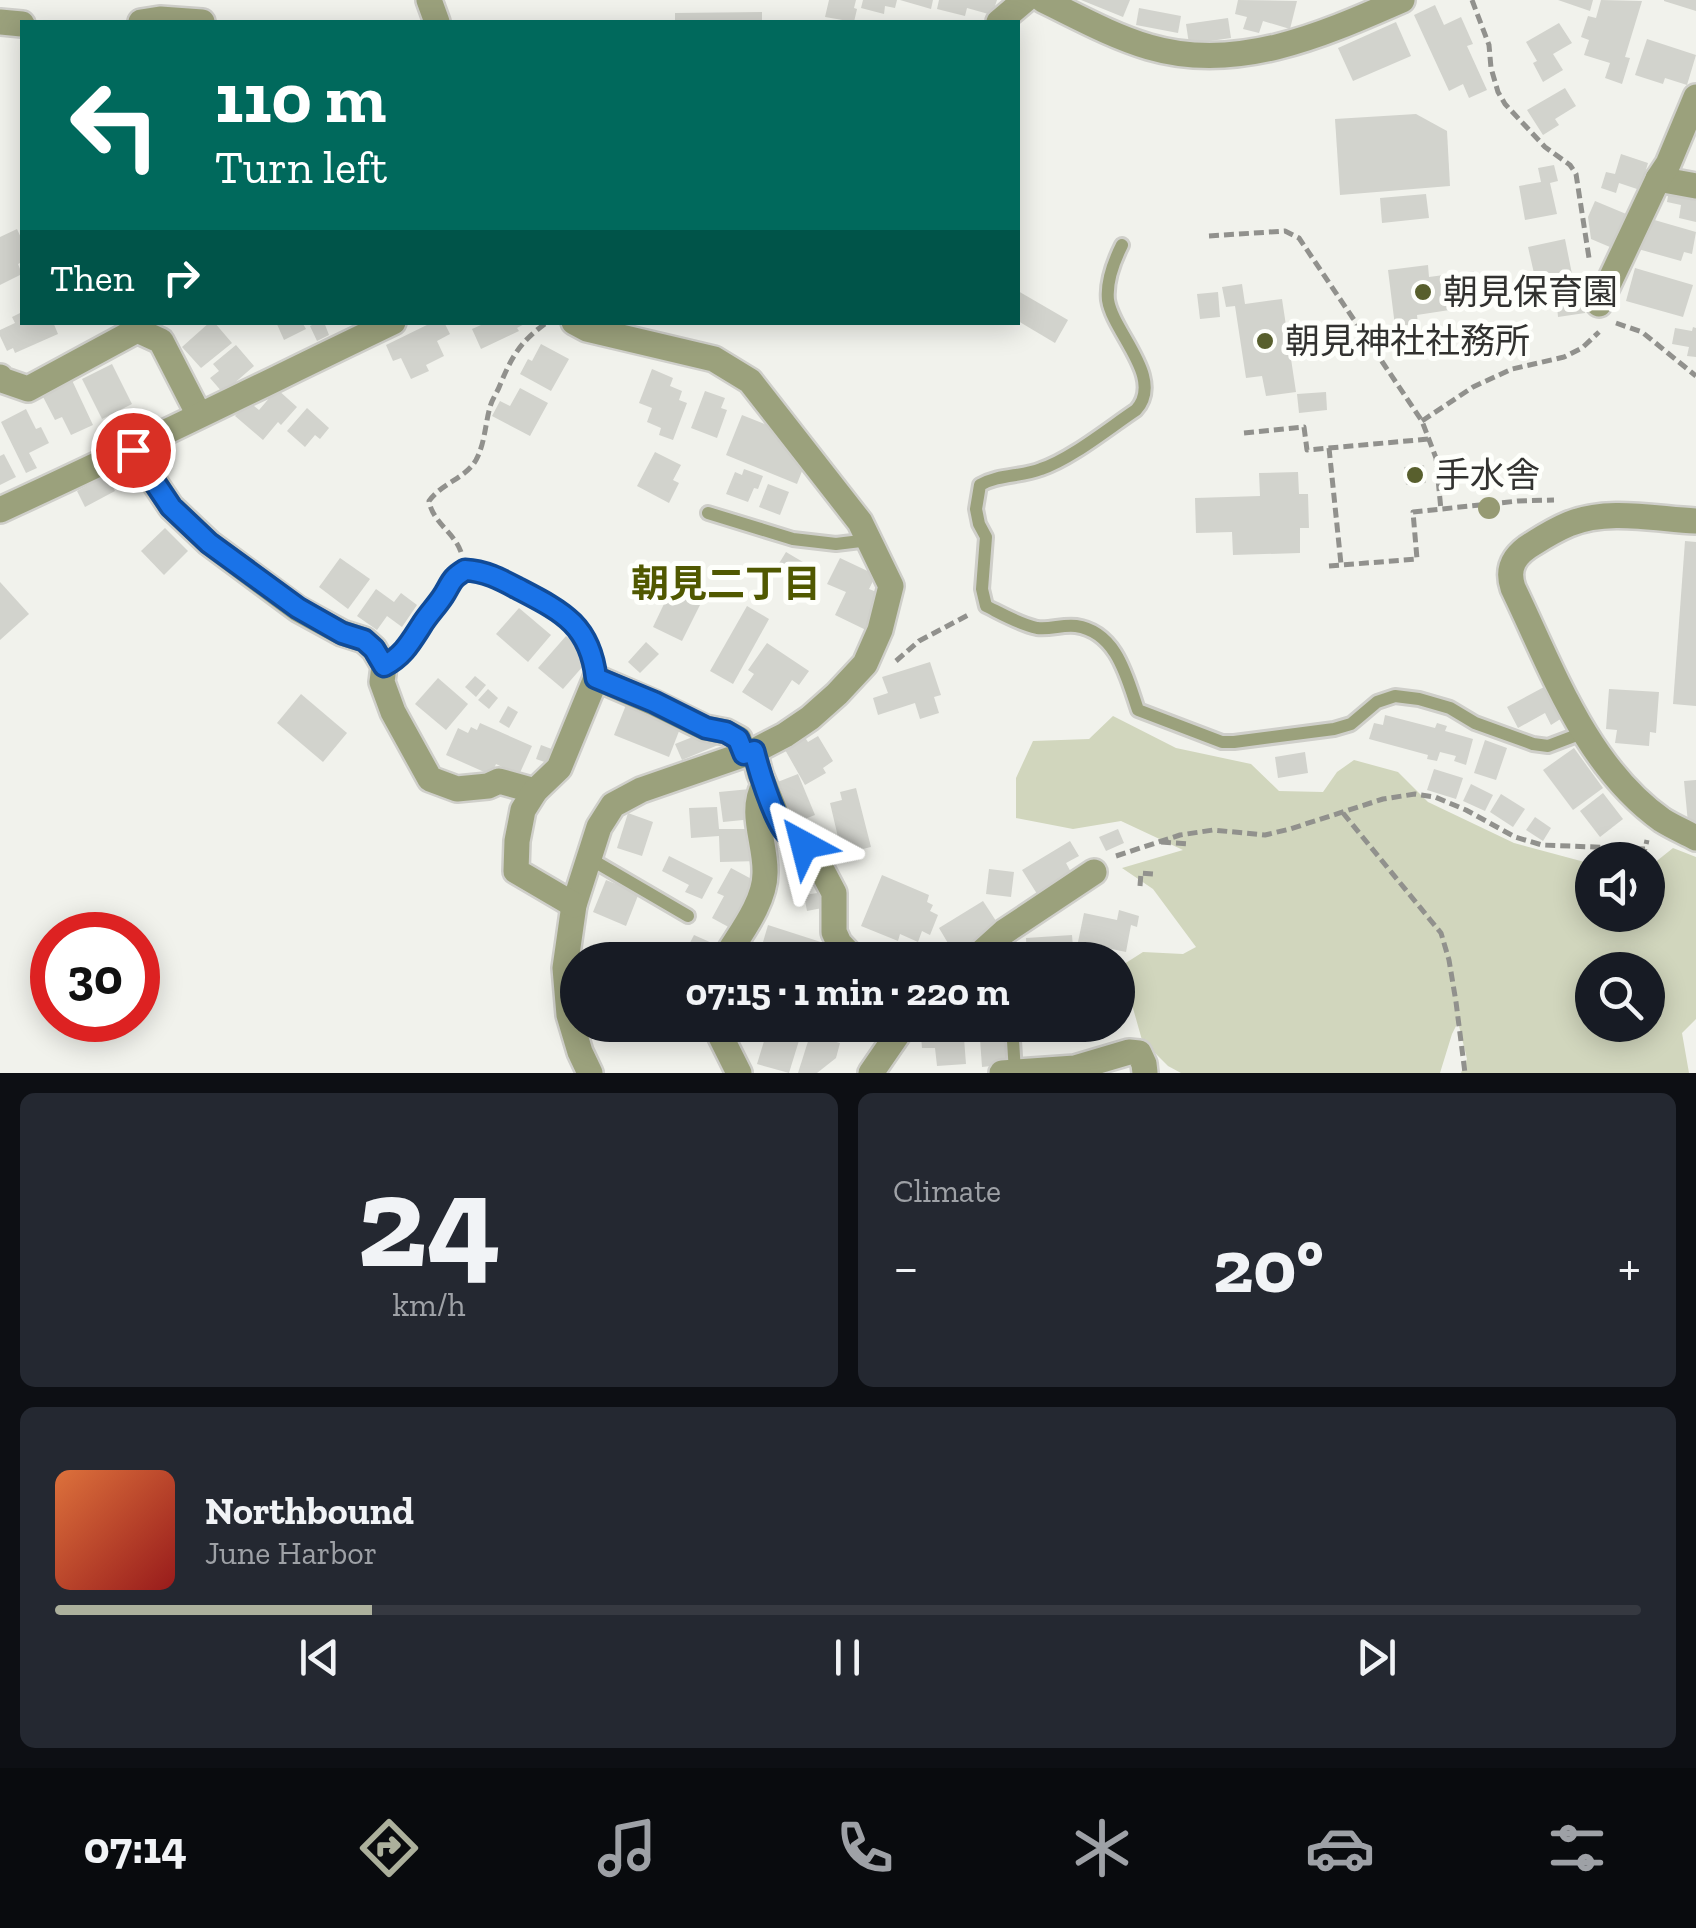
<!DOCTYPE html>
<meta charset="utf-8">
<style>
:root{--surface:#171b24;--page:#242831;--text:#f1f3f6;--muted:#9ea1a6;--line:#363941;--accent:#acb09c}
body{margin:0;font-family:"Zilla Slab","Noto Sans JP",serif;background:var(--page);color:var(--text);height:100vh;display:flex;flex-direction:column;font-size:38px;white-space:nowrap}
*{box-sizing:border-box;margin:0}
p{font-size:32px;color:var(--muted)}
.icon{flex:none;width:55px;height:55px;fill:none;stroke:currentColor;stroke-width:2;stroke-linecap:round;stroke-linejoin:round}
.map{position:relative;height:1073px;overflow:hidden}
.drawer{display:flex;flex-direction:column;gap:20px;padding:20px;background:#0d0f14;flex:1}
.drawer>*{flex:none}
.banner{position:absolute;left:20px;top:20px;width:1000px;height:305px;border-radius:0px;box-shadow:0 5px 25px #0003;background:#00695c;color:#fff;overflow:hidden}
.buttons{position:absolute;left:1575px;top:842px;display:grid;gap:20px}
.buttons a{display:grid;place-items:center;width:90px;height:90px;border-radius:50%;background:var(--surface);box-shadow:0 5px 25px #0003;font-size:50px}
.speed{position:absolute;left:30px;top:912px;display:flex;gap:20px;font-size:50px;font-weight:700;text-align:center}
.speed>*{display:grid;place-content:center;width:130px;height:130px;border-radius:50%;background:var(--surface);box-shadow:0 5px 25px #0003;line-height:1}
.speed .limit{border:15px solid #d22;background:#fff;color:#111}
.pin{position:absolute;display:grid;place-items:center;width:85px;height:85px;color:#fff;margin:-42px;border:5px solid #fff;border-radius:50%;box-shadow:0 2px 10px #0007}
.me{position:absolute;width:110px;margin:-55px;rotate:322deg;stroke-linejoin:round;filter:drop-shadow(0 0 8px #0008)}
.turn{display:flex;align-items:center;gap:35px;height:210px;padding:0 30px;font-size:45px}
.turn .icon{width:130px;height:130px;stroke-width:2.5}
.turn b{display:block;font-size:70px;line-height:85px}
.then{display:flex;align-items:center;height:95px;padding:0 30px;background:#0003;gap:20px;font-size:38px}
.big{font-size:75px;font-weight:700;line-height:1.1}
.drawer .tile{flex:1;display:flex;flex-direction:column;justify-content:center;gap:15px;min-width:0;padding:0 35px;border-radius:15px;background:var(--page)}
.drawer .dial{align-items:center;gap:0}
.dial b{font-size:130px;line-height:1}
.song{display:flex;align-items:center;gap:30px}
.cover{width:120px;height:120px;border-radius:15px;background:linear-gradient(135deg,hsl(20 70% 55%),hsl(0 70% 35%))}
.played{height:10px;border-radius:5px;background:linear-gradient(90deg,var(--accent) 20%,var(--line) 20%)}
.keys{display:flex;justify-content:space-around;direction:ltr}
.heat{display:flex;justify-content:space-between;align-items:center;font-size:55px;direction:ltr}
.drawer .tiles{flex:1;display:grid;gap:20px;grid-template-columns:1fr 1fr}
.tile:last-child{grid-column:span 2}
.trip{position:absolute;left:560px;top:942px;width:575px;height:100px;border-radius:50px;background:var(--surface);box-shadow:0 5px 25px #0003;font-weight:700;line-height:100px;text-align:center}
.menu{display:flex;height:160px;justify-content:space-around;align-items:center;background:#090b0e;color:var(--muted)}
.menu .icon{width:70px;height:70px}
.menu .active{color:var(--accent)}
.menu b{font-size:45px;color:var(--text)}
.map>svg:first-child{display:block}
.green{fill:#d1d6bd;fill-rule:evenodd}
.building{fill:#d2d3cd}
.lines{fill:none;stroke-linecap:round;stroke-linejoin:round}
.lane-casing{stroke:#cfcfca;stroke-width:18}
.street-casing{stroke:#cfcfca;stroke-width:30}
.path{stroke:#91918d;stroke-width:5;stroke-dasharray:10 5;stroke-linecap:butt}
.lane{stroke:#9ba17c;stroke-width:12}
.street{stroke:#9ba17c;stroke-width:25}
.tree{fill:#969a73}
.route-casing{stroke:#114b97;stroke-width:25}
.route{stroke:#1a73e8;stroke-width:18}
.poi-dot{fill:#585f2d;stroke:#fefffb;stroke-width:4}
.labels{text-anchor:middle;stroke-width:10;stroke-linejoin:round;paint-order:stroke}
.poi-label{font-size:35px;fill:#323230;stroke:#fefffb;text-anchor:start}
.neighbourhood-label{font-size:38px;font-weight:bold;fill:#505800;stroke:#fefffb}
</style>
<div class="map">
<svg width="1696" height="1073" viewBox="0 0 1696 1073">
<rect width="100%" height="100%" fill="#f1f2ec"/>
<path class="green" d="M1113 716 1176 748 1251 764 1279 791 1323 792 1337 772 1354 760 1398 772 1428 802 1514 843 1592 864V915H1648V868L1673 848 1696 857V1019L1682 1033 1689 1073H1461L1467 1059 1458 1022 1452 1034 1440 1073H1181L1168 1066 1142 1040 1121 966 1143 952 1183 954 1196 947 1153 889 1122 868 1183 850 1121 821 1073 829 1016 818V778L1033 741 1089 739ZM1592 970H1648V1025H1592Z"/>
<g class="building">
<polygon points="829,0 856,0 854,8 857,9 854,22 825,17"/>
<polygon points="863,0 897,0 895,8 885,6 884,14 861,8"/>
<polygon points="900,0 933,0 931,9"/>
<polygon points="939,0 997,0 992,15 967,8 965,16 937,9"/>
<polygon points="1081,0 1130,0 1123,17"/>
<polygon points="1238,0 1297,1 1290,29 1263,21 1259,33 1243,29 1247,17 1235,14"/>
<polygon points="1558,0 1593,0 1590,11"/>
<polygon points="1601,0 1642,1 1625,57 1630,58 1622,84 1605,78 1610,63 1584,55 1589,40 1581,37 1588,16 1596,18"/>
<polygon points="1664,0 1696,0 1696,11 1664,1"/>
<polygon points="1435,5 1444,25 1461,17 1473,44 1467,46 1487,90 1469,98 1463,84 1449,91 1414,15"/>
<polygon points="1139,8 1181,16 1178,33 1136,25"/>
<polygon points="762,12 762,22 675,22 675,13"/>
<polygon points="1228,18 1231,38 1189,44 1186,24"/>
<polygon points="1396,22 1411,56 1353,81 1338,48"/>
<polygon points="1559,23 1572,43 1553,54 1563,70 1543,82 1533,63 1537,61 1526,42"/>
<polygon points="1647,39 1696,55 1687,85 1665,78 1663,84 1635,75"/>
<polygon points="1565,88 1576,106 1555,119 1559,125 1543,135 1527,110"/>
<polygon points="1416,114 1447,131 1450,186 1340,195 1335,119"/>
<polygon points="1621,154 1648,163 1640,190 1619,183 1616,193 1601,188 1606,172 1615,174"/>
<polygon points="1554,165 1558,181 1550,183 1557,214 1525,220 1519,186 1541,182 1538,168"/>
<polygon points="1669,189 1696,194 1696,222 1679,218 1681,205 1667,202"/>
<polygon points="1426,194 1429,218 1382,223 1380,198"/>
<polygon points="1595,201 1631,216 1617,250 1591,239 1588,217"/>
<polygon points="1651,219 1696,232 1692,254 1684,252 1681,261 1638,249 1643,230 1648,232"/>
<polygon points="17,229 22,240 22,262 18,264 22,274 0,285 0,237"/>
<polygon points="1565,239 1572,274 1536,282 1528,247"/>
<polygon points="1428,265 1429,277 1474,271 1478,301 1455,305 1456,309 1417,315 1418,324 1395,326 1388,270"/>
<polygon points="1635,268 1693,285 1683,317 1626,301"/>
<polygon points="1242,284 1245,304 1282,299 1296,392 1266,396 1262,376 1246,378 1235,306 1226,307 1222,287"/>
<polygon points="1018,291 1068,320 1055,343 1018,321"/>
<polygon points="1218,292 1220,317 1200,319 1197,294"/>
<polygon points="1582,292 1585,313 1558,317 1556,295"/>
<polygon points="22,312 22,322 53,322 58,334 15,353 13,348 7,351 0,336 0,330 15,323 12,317"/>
<polygon points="210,322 214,322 232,343 201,368 182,347"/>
<polygon points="276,322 302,322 306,329 284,340"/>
<polygon points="318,322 324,322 329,335 317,341 310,326"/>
<polygon points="433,322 444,322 450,334 437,341 444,356 426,365 429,371 411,379 401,358 393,361 386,345"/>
<polygon points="480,322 528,322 517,328 519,331 481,349 472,329 481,325"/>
<polygon points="1693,327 1696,328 1696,357 1687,356 1689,347 1672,344 1675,328 1692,331"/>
<polygon points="541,344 569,359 551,391 520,374 528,359 532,361"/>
<polygon points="236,345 254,366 223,393 210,378 219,371 213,364"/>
<polygon points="112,364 132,404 102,419 82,379"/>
<polygon points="652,369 673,378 670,386 682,391 679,400 687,403 673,440 659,435 661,428 647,422 652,408 639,403"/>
<polygon points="70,376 93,425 71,435 62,417 55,420 40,391"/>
<polygon points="520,388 548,403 530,436 492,416 500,401 510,406"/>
<polygon points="277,389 297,407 281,425 278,422 263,440 235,416 248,401 259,410"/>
<polygon points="705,391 725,398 721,408 727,410 717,438 691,428"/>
<polygon points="1326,392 1327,410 1299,413 1297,394"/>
<polygon points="307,408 329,428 320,439 315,435 305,447 287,431"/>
<polygon points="26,409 36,429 41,427 49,443 29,453 37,468 26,473 1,422"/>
<polygon points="742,415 772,427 804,466 797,484 726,455"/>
<polygon points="655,452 681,465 673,480 679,483 669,503 637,486"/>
<polygon points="4,454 16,477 0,485 0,456"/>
<polygon points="116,459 122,473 109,479 115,491 85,507 77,491 90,484 85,474"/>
<polygon points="1424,465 1426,483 1406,485 1404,467"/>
<polygon points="744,469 763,476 758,489 754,488 748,502 726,494 735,472 742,475"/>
<polygon points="1298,472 1299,494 1308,494 1309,528 1300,528 1300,553 1233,555 1232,532 1196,533 1195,498 1260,496 1259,473"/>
<polygon points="768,484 789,492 780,515 759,507"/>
<polygon points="165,528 188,551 164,575 141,551"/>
<polygon points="1685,541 1696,542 1696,706 1673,704"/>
<polygon points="786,552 808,565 797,583 775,570"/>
<polygon points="340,558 370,579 348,609 319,587"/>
<polygon points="840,558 876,575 869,589 879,593 870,613 873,615 866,630 835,615 846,592 827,584"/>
<polygon points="0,582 29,614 0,640"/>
<polygon points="674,583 704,597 682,641 653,627"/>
<polygon points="376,589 394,602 401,593 417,605 402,627 387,616 377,630 357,616"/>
<polygon points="747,606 769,619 733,684 710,671"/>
<polygon points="519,608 551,635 528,662 496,634"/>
<polygon points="566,636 591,657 563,689 538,668"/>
<polygon points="646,642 659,654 640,673 628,662"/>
<polygon points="767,643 809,671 799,685 792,680 772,711 742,692 754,674 748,670"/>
<polygon points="930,662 941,695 934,697 939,713 920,719 915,703 878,715 873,698 888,693 882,677"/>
<polygon points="475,676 486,685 476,697 465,687"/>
<polygon points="438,678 468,704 446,730 415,704"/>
<polygon points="1544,687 1562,718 1551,725 1545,713 1518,728 1507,707"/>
<polygon points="488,689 498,698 489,709 478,700"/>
<polygon points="1609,689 1659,692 1656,733 1650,732 1649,746 1615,743 1617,730 1606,729"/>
<polygon points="301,694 347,733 323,762 277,723"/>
<polygon points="626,705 681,726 669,757 614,735"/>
<polygon points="508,706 518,712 509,728 499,722"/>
<polygon points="1385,715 1435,728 1437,723 1447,726 1445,731 1473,739 1466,765 1454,761 1456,756 1440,752 1437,761 1427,759 1428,755 1369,739 1374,723 1383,725"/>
<polygon points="480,723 532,746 519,775 496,764 491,775 446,755 458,728 468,733 471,727 477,730"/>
<polygon points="705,732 723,743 682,760 675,744"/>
<polygon points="804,736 808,742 818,736 833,761 823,768 826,773 805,785 784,748"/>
<polygon points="1485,740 1507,748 1496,780 1474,773"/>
<polygon points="541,745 557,751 553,765 536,759"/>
<polygon points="1574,748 1603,788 1573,810 1543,770"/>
<polygon points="1305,752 1308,773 1278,778 1275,757"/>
<polygon points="1434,769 1463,778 1456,799 1427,790"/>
<polygon points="798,774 815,815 792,824 775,783"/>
<polygon points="1696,780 1696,822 1688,823 1684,781"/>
<polygon points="1471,784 1493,795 1485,811 1463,801"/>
<polygon points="856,788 871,847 842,854 830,803 842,800 840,792"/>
<polygon points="750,789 753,819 723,822 719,792"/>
<polygon points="1603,793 1623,819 1600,837 1580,811"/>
<polygon points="1501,794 1525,809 1513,827 1490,812"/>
<polygon points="717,807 719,829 758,829 759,861 720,862 719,836 691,838 689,808"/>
<polygon points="628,813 653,822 642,856 617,848"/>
<polygon points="1535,817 1551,828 1543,841 1526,830"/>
<polygon points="1118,829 1124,843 1106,851 1099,837"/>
<polygon points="1070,841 1079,856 1066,863 1073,876 1039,897 1022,870"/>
<polygon points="669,856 713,878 702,899 685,892 689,885 662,871"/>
<polygon points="731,868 759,883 734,930 712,918 724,896 717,893"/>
<polygon points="989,869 1014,872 1011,897 986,894"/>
<polygon points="882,875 929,895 927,902 933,905 930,911 938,915 930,935 922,931 918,942 900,934 898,941 861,926"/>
<polygon points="606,880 639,893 626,926 593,912"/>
<polygon points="824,892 827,907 807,911 804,895"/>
<polygon points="983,901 1000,927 955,955 939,928"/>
<polygon points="1119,910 1139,916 1137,927 1131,925 1126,952 1078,942 1084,913 1117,920"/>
<polygon points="768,925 824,943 819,960 758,959"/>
<polygon points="694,935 712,943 704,960 681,960"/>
<polygon points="1072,935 1074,960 1027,960 1026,938"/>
<polygon points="614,948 620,960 586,960"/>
<polygon points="1019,948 1020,960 1005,960 1004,949"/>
<polygon points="769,1025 801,1034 789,1073 757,1064"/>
<polygon points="828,1025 889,1025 879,1044 848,1027 846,1037 826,1032"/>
<polygon points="933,1025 963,1025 966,1064 937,1066 935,1048 922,1048 920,1026"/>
<polygon points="979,1025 1007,1025 1010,1064 982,1067"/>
<polygon points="1040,1025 1075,1025 1076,1038 1041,1040"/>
<polygon points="810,1035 840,1043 836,1058 817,1073 798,1073"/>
</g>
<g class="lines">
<defs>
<g id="lane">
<path d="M1122 245C1114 261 1106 281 1108 300 1113 333 1165 378 1136 410 1109 428 1071 459 1041 469 1021 477 999 474 980 485L976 509 979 524 986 537 982 589 986 606C1002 614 1019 624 1037 628 1050 630 1063 624 1076 626 1117 632 1127 678 1138 710L1222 742H1234L1334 729 1351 724 1377 702 1395 696 1419 699 1450 708 1475 723 1533 744 1548 746 1585 732"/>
<polyline points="708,513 793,539 836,544 869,540"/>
<path d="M384 666 396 660 411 645 452 578 465 570C485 571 500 579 517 588 561 611 590 624 596 678"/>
<polyline points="587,857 688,916"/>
<polyline points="1012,1025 1015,1072"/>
</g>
<g id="street">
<polyline points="429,0 437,22"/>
<path d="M1043 0C1078 17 1112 36 1149 47 1237 73 1322 35 1402 0"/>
<polyline points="0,22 22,24"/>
<polyline points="141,22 160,19 202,22"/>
<polyline points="999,22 1025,0"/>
<polyline points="1658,179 1696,186"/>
<polyline points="1599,304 1658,179 1668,164 1696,97"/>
<polyline points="574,322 587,329 714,359 750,381 860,522 891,586 880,630 865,664 837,694 810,718 785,735 754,751 641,790 613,805 599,827 574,905 565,968 569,1015 580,1052 590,1073"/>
<polyline points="0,377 2,380 28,389 137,330 161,341 199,415"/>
<polyline points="133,450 171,507 209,543 298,609 342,633 364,640 374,649 384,666 382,682 393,712 430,779 457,789 488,786 499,781 535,791"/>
<path d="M0 510C132 450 262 385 393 322"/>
<path d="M1696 521C1655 519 1608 508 1569 524 1557 529 1545 536 1534 543 1515 554 1506 567 1513 588 1552 669 1586 766 1662 820 1673 827 1685 832 1696 838"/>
<polyline points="754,751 760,774 781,826 814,855 834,893 834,932 839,943 855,960"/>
<polyline points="574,905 516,871 517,841 523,810 535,791 559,768 596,678 654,703 705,728 726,732 739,739 744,754"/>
<path d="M724 960C739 935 765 903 765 873 766 843 749 813 764 785"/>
<polyline points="973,960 1004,932 1094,872"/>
<polyline points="715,1025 739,1073"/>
<polyline points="871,1073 904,1025"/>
<polyline points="1002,1073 1075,1068 1129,1052 1139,1053 1144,1064 1145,1073"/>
</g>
</defs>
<use href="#lane" class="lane-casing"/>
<use href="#street" class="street-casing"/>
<g class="path">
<polyline points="1472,0 1489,45 1491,68 1498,92 1505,104 1545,147 1570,165 1576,174 1589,258"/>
<polyline points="1209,236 1285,231 1299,238 1422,421 1436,458 1441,510"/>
<polyline points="1616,323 1642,332 1696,376"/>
<polyline points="1422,421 1473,387 1512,369 1564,357 1582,348 1599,332"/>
<polyline points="1244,433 1304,427 1307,450 1429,439"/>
<polyline points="1329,448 1341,564"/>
<path d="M461 552C454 532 433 523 429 501 443 482 465 479 476 460 485 443 485 425 490 407 492 399 497 393 500 385 512 356 520 342 546 323"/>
<polyline points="1329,566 1417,559 1413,512 1518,501 1554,500"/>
<polyline points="896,661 919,641 970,614"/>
<polyline points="1343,813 1441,933 1449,960 1456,1002 1465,1073"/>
<polyline points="1161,842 1190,844"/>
<polyline points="1116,856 1180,835 1213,830 1265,835 1290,829 1383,799 1415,794 1435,797 1466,810 1515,837 1542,845 1645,849 1647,840"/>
<polyline points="1140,886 1141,873 1154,874"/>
</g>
<use href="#lane" class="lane"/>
<use href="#street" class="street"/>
</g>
<circle class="tree" cx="1489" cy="508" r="11"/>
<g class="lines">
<defs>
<path id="route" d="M133 450 171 507 209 543 298 608 342 633 364 640 374 649 384 666C403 656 410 643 421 626 428 614 438 605 445 593 452 581 452 578 465 570 485 571 500 579 517 588 561 611 590 624 596 678L654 702 706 728 726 732 738 739 744 754 754 751C759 771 772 813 784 830 789 837 797 840 804 845"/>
</defs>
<use href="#route" class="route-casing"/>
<use href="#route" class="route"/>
</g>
<g class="poi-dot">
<circle cx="1423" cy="292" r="10"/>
<circle cx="1265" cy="341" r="10"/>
<circle cx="1415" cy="475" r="10"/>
</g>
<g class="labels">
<g class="poi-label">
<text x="1443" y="304">朝見保育園</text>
<text x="1285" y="353">朝見神社社務所</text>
<text x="1435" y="487">手水舎</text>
</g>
<g class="neighbourhood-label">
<text x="726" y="597">朝見二丁目</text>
</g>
</g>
</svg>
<div class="buttons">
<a><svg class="icon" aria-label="sound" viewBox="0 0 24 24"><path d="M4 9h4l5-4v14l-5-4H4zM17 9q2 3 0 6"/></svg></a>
<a><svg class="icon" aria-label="search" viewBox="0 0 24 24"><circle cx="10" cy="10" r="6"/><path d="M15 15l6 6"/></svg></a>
</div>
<div class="speed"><div class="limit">30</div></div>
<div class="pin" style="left:133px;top:450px;background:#d93025"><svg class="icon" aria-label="arrive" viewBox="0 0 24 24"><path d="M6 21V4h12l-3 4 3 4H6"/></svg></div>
<svg class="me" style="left:804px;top:845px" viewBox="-20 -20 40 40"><path d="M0-17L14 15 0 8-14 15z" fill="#1a73e8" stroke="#fff" stroke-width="4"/></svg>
<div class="trip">07:15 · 1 min · 220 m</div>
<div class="banner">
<div class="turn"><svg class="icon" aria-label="left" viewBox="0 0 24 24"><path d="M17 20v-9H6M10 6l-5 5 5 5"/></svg><div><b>110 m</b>Turn left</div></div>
<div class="then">Then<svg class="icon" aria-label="right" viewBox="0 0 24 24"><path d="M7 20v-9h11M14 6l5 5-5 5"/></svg></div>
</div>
</div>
<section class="drawer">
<div class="tiles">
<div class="tile dial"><b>24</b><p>km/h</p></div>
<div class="tile"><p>Climate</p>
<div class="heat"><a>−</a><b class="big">20°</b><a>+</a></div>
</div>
<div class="tile">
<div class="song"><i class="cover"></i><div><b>Northbound</b><p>June Harbor</p></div></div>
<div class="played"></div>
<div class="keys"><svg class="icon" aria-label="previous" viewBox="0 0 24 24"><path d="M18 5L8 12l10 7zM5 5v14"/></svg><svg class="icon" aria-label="pause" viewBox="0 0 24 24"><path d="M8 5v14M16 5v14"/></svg><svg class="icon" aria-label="next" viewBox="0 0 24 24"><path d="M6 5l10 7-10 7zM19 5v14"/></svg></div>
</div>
</div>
</section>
<nav class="menu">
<b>07:14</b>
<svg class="icon active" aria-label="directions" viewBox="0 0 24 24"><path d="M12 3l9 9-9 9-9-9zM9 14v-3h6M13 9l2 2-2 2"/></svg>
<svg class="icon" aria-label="music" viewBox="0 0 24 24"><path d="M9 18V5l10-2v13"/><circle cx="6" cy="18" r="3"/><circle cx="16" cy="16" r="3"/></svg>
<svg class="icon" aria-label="phone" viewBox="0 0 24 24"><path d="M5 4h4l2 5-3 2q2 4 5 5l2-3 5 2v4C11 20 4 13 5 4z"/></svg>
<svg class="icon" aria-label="climate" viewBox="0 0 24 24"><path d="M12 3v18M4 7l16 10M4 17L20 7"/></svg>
<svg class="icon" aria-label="car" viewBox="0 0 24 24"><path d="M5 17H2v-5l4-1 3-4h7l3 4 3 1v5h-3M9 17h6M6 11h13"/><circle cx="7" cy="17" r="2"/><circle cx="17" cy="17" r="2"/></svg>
<svg class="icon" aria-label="filters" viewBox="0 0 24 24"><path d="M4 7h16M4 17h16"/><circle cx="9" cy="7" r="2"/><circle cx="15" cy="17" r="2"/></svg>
</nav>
